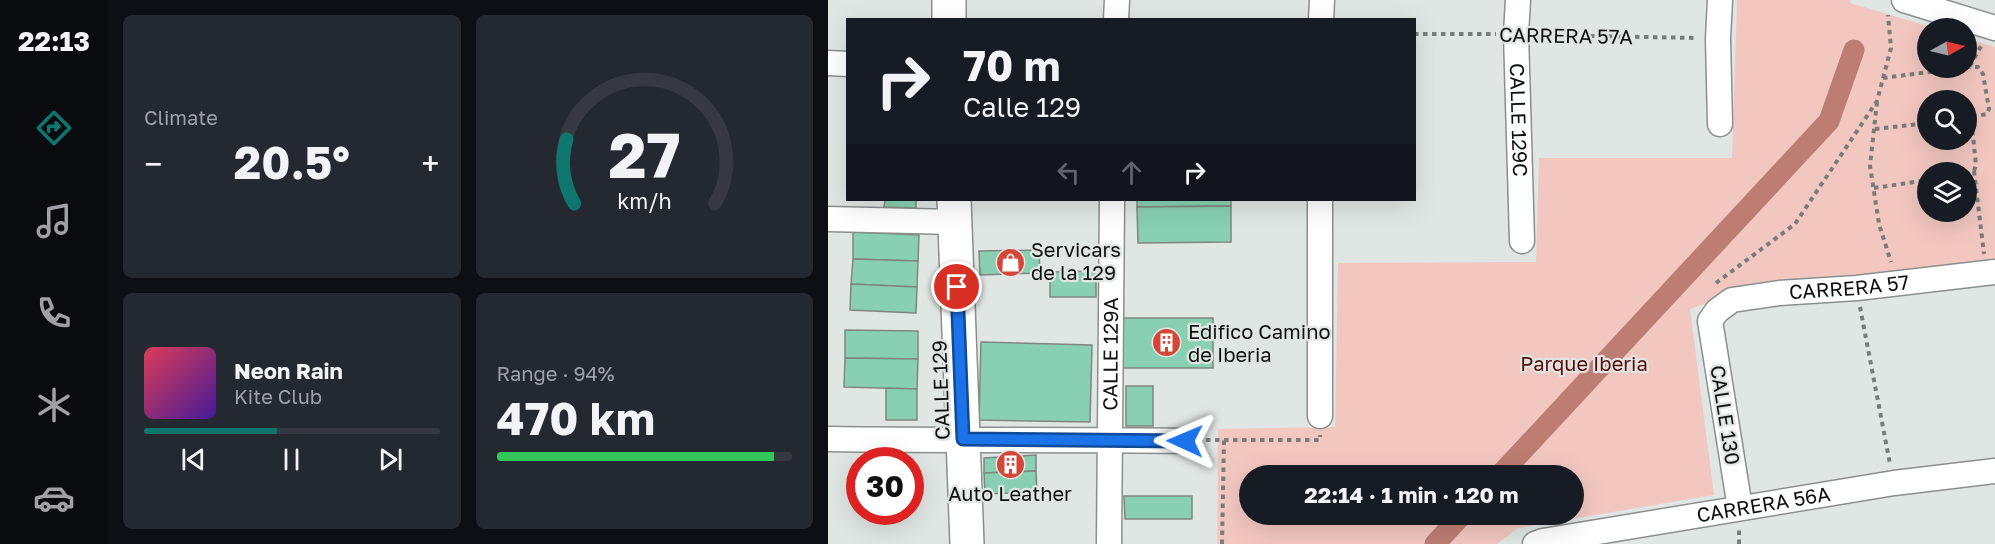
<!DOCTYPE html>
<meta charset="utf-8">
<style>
:root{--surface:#171b24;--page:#242831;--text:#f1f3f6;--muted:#9ea1a6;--line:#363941;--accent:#0f766e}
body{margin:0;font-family:"Golos Text",sans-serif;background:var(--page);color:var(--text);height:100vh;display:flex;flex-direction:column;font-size:22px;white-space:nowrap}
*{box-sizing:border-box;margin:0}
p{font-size:20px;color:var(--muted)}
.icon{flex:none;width:33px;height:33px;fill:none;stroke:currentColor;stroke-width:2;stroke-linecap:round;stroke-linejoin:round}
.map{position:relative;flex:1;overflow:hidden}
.panel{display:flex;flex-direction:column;gap:15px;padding:15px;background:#0d0f14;width:720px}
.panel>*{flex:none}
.banner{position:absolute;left:18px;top:18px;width:570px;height:183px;border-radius:0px;box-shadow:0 6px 24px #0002;background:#171b24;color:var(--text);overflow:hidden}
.needle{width:39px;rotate:82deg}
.buttons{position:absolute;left:1089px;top:18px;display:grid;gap:12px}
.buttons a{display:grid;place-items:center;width:60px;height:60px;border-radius:50%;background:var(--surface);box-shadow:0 6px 24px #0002;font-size:30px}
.speed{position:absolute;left:18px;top:447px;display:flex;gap:12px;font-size:30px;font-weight:700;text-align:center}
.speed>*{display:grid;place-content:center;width:78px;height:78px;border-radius:50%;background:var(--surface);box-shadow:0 6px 24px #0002;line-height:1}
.speed .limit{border:9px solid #d22;background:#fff;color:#111}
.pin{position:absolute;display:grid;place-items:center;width:51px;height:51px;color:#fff;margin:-26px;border:3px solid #fff;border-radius:50%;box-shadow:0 2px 6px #0007}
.me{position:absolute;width:66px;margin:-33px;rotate:271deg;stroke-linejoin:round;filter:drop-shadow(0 0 4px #0008)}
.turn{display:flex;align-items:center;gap:21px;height:126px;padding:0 18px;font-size:27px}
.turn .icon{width:78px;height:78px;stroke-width:2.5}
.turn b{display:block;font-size:42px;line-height:51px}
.lanes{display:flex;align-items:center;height:57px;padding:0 18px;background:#0003;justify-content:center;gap:30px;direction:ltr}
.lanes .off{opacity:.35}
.big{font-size:45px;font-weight:700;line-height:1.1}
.panel .tile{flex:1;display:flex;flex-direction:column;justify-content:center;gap:9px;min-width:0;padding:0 21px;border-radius:9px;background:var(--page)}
.panel .dial{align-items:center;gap:0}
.dial svg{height:156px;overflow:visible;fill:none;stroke:var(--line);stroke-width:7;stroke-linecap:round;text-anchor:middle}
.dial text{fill:var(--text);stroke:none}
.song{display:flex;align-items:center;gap:18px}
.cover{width:72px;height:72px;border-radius:9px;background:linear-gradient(135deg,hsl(350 70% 55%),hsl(260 70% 35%))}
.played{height:6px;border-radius:3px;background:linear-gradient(90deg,var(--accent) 45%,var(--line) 45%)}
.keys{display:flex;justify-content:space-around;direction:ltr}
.heat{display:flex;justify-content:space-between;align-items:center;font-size:33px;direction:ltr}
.charge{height:9px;border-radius:4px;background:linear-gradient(90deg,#34c759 94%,var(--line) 0)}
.panel .tiles{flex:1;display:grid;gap:15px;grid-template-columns:repeat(2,1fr)}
.trip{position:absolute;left:411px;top:465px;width:345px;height:60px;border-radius:30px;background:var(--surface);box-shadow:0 6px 24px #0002;font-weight:700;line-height:60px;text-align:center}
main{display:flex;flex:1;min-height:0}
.menu{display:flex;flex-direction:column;width:108px;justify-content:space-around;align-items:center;background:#090b0e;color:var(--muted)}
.menu .icon{width:42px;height:42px}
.menu .selected{color:var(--accent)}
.menu b{font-size:27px;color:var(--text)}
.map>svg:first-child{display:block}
.green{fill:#f2c7c0;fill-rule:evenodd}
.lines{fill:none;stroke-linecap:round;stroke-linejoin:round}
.canal{stroke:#bd7d73;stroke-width:21}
.building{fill:#88cfb3;stroke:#808683;stroke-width:1.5}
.street-casing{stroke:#8a908d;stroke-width:27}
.secondary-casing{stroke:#8a908d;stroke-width:36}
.path{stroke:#787c7a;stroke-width:4;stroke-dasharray:4.5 4.5;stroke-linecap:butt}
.street{stroke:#fff;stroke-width:24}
.secondary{stroke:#fff;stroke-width:33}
.route-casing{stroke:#114b97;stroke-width:15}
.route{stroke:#1a73e8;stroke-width:10}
.labels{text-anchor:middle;stroke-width:4.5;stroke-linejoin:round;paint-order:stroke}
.street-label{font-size:20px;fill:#0f1110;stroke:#e0e6e3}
.poi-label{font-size:20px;fill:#0f1110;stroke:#e0e6e3;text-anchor:start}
.park-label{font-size:20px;fill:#5a0b06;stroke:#e0e6e3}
</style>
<main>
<nav class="menu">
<b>22:13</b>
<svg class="icon selected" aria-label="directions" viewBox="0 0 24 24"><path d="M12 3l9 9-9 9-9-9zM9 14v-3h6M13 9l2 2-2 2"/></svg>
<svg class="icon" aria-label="music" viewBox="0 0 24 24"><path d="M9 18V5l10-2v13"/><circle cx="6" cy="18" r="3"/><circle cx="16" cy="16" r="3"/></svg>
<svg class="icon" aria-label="phone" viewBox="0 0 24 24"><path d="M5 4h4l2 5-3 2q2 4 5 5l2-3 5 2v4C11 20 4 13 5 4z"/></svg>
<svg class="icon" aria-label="climate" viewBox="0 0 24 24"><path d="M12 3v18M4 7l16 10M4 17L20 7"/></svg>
<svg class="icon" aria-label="car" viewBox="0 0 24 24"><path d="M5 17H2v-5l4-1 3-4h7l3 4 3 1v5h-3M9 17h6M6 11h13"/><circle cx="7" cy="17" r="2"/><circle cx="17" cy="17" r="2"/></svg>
</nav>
<section class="panel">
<div class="tiles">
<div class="tile"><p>Climate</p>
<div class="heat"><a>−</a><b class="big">20.5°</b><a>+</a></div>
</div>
<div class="tile dial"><svg viewBox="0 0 100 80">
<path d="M14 69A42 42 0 1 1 86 69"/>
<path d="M14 69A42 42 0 0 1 10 36" stroke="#0f766e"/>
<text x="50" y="56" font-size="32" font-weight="700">27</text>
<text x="50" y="72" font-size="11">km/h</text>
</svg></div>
<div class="tile">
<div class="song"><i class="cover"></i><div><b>Neon Rain</b><p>Kite Club</p></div></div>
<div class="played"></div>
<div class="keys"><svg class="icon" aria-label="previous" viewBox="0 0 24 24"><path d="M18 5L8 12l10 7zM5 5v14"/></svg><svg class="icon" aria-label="pause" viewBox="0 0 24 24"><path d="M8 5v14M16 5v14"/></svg><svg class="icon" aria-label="next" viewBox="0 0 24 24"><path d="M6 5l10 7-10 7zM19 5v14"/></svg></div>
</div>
<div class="tile"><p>Range · 94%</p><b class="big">470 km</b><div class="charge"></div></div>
</div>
</section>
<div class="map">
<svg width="1167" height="544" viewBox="0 0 1167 544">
<rect width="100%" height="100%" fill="#e0e6e3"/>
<path class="green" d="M909 0H1023L1022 3 1106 28H1100V68H1138L1139 39 1167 47V276L913 291 862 309 886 495 690 528 669 544H389L390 429 507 427 510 263 708 262 711 158H904ZM1100 100H1138V140H1100ZM1100 172H1138V212H1100ZM422 476H746V514H422Z"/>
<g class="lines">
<g class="canal">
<polyline points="671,476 1001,121 1026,50"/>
<polyline points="607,544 635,514"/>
</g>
</g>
<g class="building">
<polygon points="57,200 88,200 88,208 56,207"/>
<polygon points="309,200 403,200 403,206 309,207"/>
<polygon points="403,206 403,242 310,243 309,207"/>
<polygon points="25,232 91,235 90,261 25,259"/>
<polygon points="211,250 212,273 152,275 151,251"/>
<polygon points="25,259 90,261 89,287 23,284"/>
<polygon points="268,271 268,297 222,297 222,272"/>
<polygon points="23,284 89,287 88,313 22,310"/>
<polygon points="293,318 385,318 385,368 294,368"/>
<polygon points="17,330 90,331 90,359 17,358"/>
<polygon points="153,342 264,345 262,422 151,420"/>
<polygon points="17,358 90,359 89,389 16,387"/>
<rect x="298" y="386" width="27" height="40"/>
<polygon points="58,388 89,389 89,420 58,420"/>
<polygon points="208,455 208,471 156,473 156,458"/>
<polygon points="208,471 209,492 157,494 156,473"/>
<polygon points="296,496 364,496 364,519 297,519"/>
</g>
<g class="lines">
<defs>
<g id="street">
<path id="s1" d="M690 0 688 34 694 241"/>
<polyline points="892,0 890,39 892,124"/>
<polyline points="1076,0 1167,28"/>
<polyline points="288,20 289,0"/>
<polyline points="493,20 494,0"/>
<polyline points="0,63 20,64"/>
<polyline points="492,200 492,416"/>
<polyline points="0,219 127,222"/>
<path d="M0 439C119 441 238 439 357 441"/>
<path id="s2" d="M912 508 882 321 889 311 904 300 951 293 1029 288 1167 272"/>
<path id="s3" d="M281 544 284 200"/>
<path id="s4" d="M707 544 715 541 1066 483 1167 471"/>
</g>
<g id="secondary">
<polyline points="121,0 121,20"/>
<polyline points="126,200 139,544"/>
</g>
</defs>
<use href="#street" class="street-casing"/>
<use href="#secondary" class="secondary-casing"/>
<g class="path">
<polyline points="586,34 668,34"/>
<polyline points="708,35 868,38"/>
<polyline points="1142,66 1153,46"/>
<polyline points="1138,67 1150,67 1155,74 1161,109 1159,114 1138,118"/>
<polyline points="1055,78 1132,68"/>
<polyline points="1049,102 1042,166 1051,224 1063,262"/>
<polyline points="1047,129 1100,123"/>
<polyline points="1146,171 1156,254"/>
<polyline points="1138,175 1146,171 1148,165 1143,117"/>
<polyline points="1046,188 1100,180"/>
<polyline points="888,283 967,224 1049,101 1063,48 1060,15"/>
<polyline points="1032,307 1062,464"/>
<polyline points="378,440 492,440 492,435"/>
<polyline points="394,544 396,440"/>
<polyline points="911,544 911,530"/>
</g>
<use href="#street" class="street"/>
<use href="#secondary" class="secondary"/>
</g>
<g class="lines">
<defs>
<polyline id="route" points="129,287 135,439 357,441"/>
</defs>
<use href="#route" class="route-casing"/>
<use href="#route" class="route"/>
</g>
<defs>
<symbol id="shop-disc" viewBox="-11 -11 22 22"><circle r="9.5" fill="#d44737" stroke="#e0e6e3"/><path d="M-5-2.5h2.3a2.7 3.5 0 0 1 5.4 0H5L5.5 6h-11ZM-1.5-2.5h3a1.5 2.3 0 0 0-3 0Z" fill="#fff"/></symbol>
<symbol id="building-disc" viewBox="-11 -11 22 22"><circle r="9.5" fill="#d44737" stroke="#e0e6e3"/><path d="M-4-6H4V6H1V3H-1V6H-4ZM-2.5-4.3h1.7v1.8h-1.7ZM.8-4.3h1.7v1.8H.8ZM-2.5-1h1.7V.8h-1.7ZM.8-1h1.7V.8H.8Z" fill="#fff"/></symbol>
</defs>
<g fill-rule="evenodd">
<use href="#shop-disc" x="166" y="246" width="33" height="33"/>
<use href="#building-disc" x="322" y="326" width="33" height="33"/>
<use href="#building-disc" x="166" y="448" width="33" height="33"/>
</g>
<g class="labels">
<g class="street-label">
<text transform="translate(738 36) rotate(1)" y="7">CARRERA 57A</text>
<text dy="7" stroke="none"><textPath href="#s1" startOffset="120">CALLE 129C</textPath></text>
<text dy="7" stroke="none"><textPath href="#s2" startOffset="338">CARRERA 57</textPath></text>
<text dy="7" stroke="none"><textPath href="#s3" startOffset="190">CALLE 129A</textPath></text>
<text transform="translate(113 390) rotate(-92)" y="7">CALLE 129</text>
<text transform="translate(897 415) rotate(81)" y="7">CALLE 130</text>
<text dy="7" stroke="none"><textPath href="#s4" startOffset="232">CARRERA 56A</textPath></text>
</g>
<g class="poi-label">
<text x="203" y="257">Servicars<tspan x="203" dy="23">de la 129</tspan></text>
<text x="360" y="339">Edifico Camino<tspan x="360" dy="23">de Iberia</tspan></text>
<text x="182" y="501" text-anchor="middle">Auto Leather</text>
</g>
<g class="park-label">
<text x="756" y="371">Parque Iberia</text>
</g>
</g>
</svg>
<div class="buttons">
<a><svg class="needle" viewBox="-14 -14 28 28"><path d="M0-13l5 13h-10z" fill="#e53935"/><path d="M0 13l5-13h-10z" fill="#9ea1a6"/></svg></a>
<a><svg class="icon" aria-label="search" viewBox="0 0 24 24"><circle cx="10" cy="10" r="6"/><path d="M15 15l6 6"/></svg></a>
<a><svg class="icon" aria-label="layers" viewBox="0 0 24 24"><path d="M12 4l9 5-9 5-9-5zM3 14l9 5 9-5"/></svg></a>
</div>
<div class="speed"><div class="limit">30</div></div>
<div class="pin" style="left:129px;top:287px;background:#d93025"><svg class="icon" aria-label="arrive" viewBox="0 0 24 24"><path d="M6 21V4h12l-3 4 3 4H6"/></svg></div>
<svg class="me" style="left:357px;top:441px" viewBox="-20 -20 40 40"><path d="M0-17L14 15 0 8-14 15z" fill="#1a73e8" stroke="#fff" stroke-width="4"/></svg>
<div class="trip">22:14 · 1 min · 120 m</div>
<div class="banner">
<div class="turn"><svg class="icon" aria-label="right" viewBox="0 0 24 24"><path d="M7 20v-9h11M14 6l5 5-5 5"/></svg><div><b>70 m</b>Calle 129</div></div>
<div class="lanes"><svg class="icon off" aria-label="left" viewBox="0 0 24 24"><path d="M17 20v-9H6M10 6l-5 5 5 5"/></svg><svg class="icon off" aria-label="ahead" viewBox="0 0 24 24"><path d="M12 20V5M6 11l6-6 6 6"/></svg><svg class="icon" aria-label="right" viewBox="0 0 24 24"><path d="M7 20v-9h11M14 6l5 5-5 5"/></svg></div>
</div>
</div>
</main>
